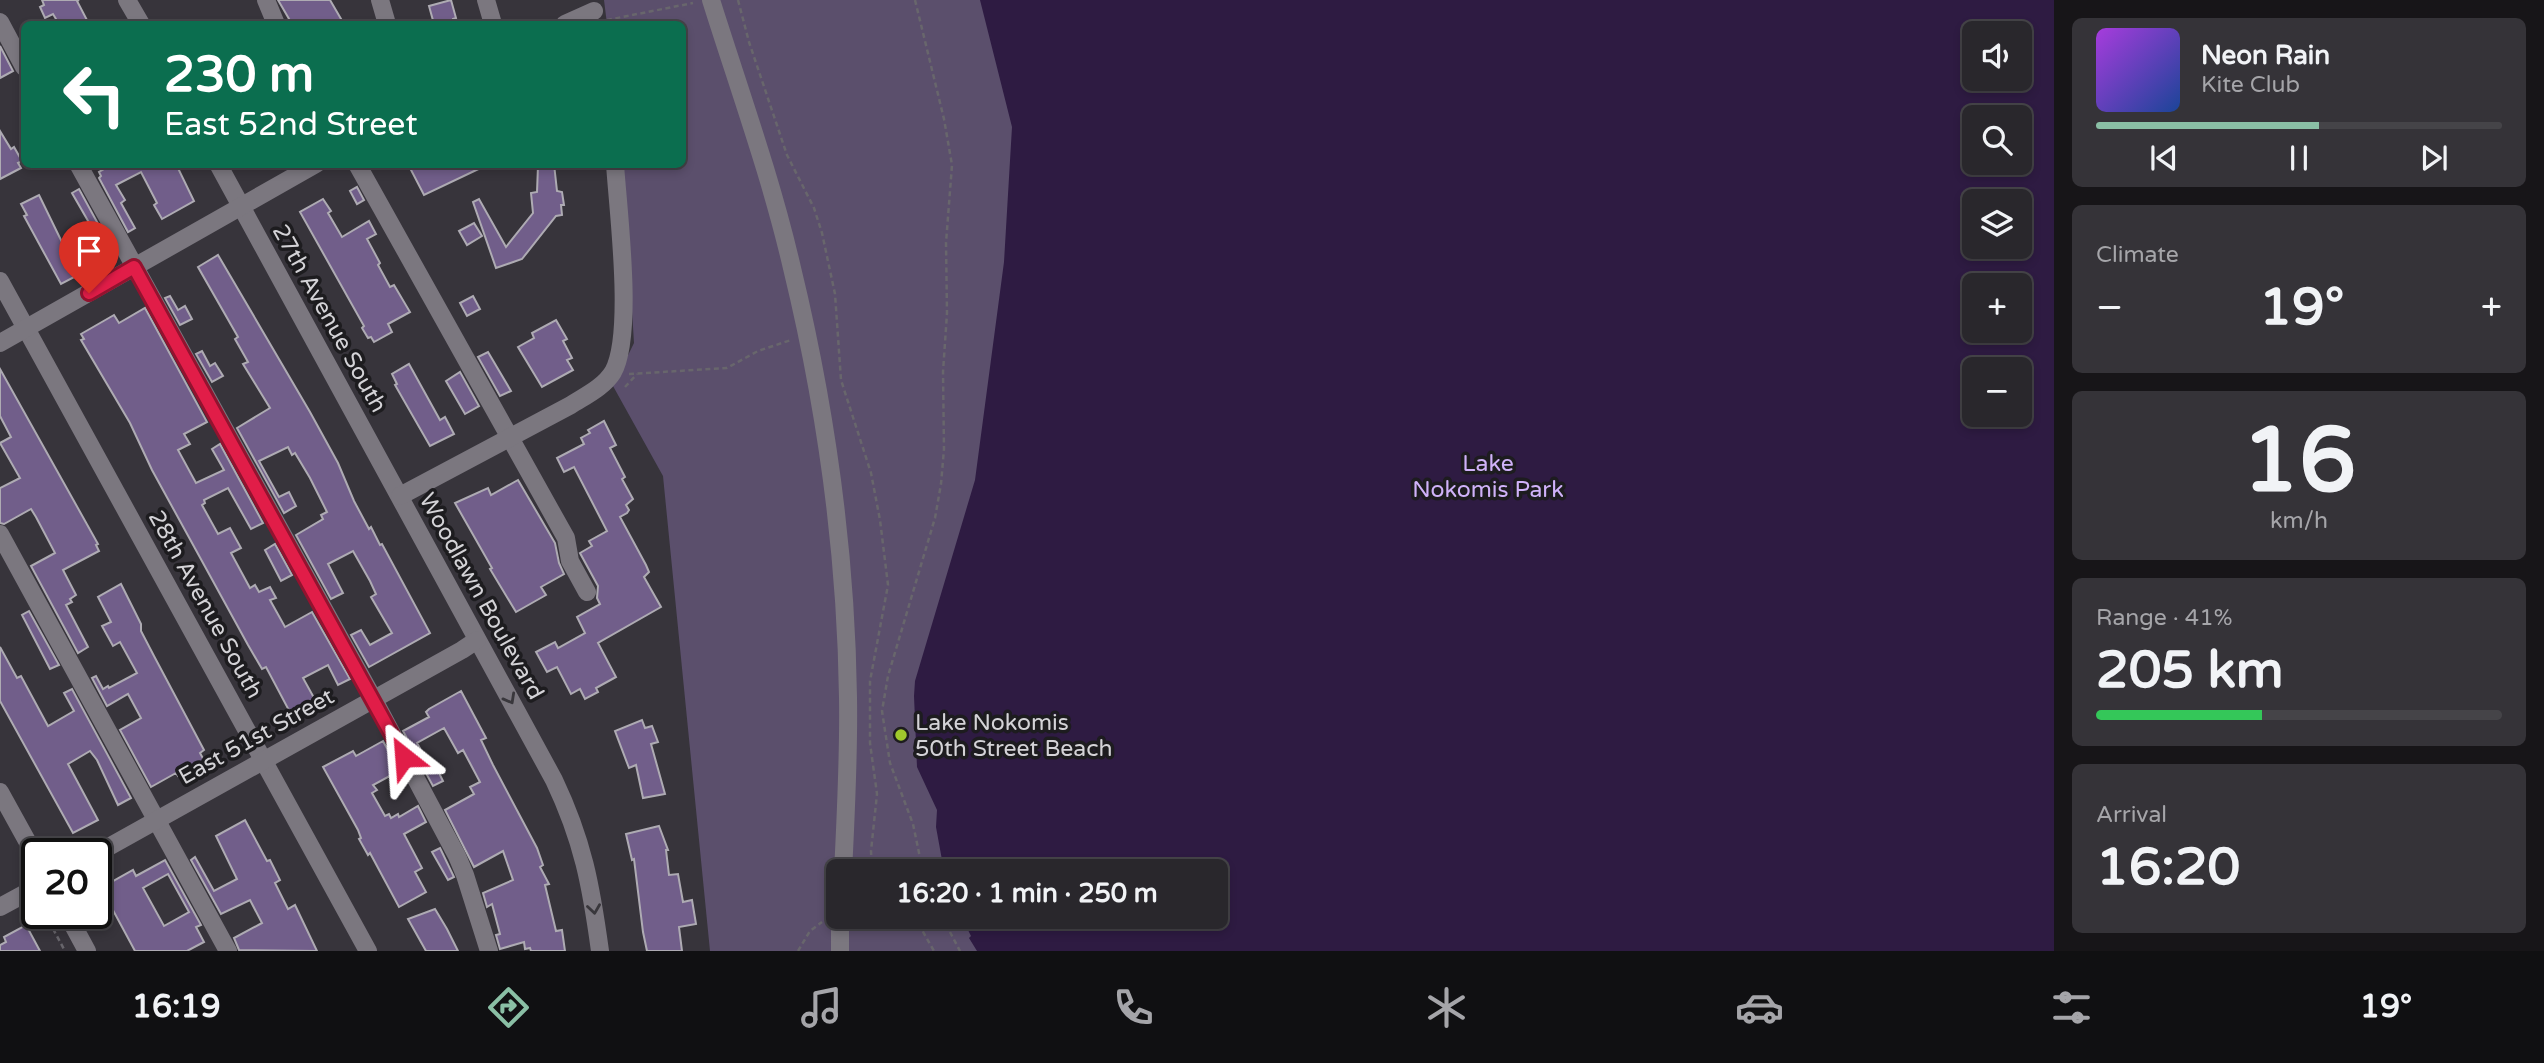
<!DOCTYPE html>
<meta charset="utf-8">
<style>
:root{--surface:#29272c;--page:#353338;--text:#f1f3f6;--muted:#a5a5a9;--line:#454448;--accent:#8abfa5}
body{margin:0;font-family:"Varela Round",sans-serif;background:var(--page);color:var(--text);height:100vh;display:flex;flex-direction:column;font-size:26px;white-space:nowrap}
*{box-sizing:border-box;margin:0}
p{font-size:23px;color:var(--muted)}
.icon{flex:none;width:38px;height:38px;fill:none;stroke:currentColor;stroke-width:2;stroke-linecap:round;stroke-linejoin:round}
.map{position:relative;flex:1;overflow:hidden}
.sheet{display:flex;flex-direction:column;gap:18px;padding:18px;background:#171518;width:490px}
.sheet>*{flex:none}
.top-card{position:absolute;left:21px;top:21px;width:665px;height:147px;border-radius:10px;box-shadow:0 4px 10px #0003,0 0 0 2px var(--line);background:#0b6e4f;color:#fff;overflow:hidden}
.tools{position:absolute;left:1962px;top:21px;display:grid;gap:14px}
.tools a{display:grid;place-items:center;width:70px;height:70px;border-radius:10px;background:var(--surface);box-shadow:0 4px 10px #0003,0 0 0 2px var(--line);font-size:35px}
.speed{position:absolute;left:21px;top:838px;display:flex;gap:14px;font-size:35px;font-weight:700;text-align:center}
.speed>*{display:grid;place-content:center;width:91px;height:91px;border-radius:50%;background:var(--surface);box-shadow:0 4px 10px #0003,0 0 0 2px var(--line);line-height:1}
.speed .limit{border:4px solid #111;border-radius:10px;background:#fff;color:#111}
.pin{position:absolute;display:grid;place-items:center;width:60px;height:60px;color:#fff;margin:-72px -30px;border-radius:50% 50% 50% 0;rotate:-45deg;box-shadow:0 0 7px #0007}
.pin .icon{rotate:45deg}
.me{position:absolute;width:77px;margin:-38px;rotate:332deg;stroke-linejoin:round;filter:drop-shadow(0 0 5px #0008)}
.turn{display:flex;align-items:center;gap:24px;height:147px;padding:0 28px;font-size:32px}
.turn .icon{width:91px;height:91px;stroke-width:2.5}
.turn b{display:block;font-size:49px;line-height:60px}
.big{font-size:52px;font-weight:700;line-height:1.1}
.sheet .tile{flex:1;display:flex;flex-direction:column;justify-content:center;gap:10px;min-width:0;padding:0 24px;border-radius:10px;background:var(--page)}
.sheet .dial{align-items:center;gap:0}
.dial b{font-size:91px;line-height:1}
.song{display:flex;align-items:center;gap:21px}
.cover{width:84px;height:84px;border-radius:10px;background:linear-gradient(135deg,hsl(280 70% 55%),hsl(220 70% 35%))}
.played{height:7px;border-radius:4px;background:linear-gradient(90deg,var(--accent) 55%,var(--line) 55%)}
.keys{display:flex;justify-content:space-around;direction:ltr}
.heat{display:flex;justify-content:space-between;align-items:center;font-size:38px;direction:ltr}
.charge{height:10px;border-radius:5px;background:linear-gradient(90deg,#34c759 41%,var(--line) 0)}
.trip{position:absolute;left:826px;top:859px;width:402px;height:70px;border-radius:10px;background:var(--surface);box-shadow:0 4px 10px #0003,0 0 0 2px var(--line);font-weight:700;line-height:70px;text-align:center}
.tabs{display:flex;height:112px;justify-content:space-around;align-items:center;background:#101012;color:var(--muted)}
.tabs .icon{width:49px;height:49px}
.tabs .on{color:var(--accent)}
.tabs b{font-size:32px;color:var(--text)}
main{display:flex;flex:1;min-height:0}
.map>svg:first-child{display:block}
.green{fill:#5b4f6c;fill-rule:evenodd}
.water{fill:#2e1b42;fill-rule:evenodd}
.building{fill:#715e8a;stroke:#aeabb3;stroke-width:2;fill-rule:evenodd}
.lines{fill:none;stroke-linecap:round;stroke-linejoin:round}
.path{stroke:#68666c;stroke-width:2.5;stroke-dasharray:5 3.5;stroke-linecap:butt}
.minor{stroke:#7b777f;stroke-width:18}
.oneway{stroke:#39373c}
.route-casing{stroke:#92132f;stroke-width:18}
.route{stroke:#e11d48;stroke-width:12}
.poi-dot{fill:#a0c92c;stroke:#1d1c1f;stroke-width:2.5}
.labels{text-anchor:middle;stroke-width:7;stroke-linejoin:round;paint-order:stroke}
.street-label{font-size:23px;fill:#d4d3d7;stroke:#1d1c1f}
.park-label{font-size:23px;fill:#d0b2f9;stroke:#1d1c1f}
.poi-label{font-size:23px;fill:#d4d3d7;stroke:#1d1c1f;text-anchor:start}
</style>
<main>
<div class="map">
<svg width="2054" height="951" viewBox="0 0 2054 951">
<rect width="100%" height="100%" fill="#37343b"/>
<path class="green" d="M604 0H2054V951H710L663 476 613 386 634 343 623 165 682 164V24H607ZM1974 33H2020V79H1974ZM1974 117H2020V163H1974ZM1974 201H2020V247H1974ZM1974 285H2020V331H1974ZM1974 369H2020V415H1974ZM838 872H1216V917H838Z"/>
<path class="water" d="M980 0H2054V951H977L969 938 971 936 967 928H964L959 917H1216V872L944 871 936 827 937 810 917 767 914 696 915 681 975 480 1004 262 1012 127ZM1974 33H2020V79H1974ZM1974 117H2020V163H1974ZM1974 201H2020V247H1974ZM1974 285H2020V331H1974ZM1974 369H2020V415H1974Z"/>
<g class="building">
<polygon points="42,0 79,0 77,1 89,24 59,24 53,14 45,18 40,7 44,5"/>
<polygon points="278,0 330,0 344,24 292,24"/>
<polygon points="451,0 456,18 453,19 453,21 434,24 429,6"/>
<polygon points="0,46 13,71 0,78"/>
<polygon points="0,131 11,149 14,147 22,161 18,163 21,168 0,179"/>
<polygon points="113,164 176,164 194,201 162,219 154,205 157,203 141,172 116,185 125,200 121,203 135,228 128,232 99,178 101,176 99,172"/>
<polygon points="418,164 489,164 424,195 410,168"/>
<polygon points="554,164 557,191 562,192 564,205 561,205 562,215 556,216 522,259 496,268 473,202 479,199 506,247 533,213 531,193 537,192 538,166"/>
<polygon points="357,187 364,200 357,204 350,191"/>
<polygon points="79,189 109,244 99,250 91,236 95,233 72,193"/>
<polygon points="39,195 78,275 61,284 24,216 27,215 21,204"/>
<polygon points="323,199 331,211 328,213 342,237 369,221 376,234 367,239 380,263 378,265 390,287 394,285 410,312 388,324 392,332 374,342 371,337 368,338 362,328 364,326 300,212"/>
<polygon points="474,223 482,236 467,245 459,231"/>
<polygon points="218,255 310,412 338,463 354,501 369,529 371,527 380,545 382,544 430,633 369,667 351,635 361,630 370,645 392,633 371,597 376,594 370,581 353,551 328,564 343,593 331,599 296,535 323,519 321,515 327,512 310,478 295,453 292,455 288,447 259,461 279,497 289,492 296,506 284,513 237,428 270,408 243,364 248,362 235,339 238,337 198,267"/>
<polygon points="170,296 178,310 185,306 192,319 180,325 165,298"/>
<polygon points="473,296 480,309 467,316 460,303"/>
<polygon points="145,308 207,422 184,434 190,444 178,450 196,483 224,470 212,449 220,444 263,523 251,529 228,488 204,500 205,503 202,505 218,534 230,528 241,548 231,553 250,588 255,585 259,592 270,587 276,598 270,600 285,627 312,612 350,679 338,685 328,665 303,678 318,705 293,718 266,667 262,669 248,645 152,470 130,423 81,340 84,339 81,334 114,315 119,323"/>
<polygon points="556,320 567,339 563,341 572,358 567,360 573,370 542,387 518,347 534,338 532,333"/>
<polygon points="202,351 210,366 215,363 223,376 212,382 196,354"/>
<polygon points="488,352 511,391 500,396 478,357"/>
<polygon points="409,364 440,420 445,417 454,434 430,446 395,385 397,384 392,374"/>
<polygon points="0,369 98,544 96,545 99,551 63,570 76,595 70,599 72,602 66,605 88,647 78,653 31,566 55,553 36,517 31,509 4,524 0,523 0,488 20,478 0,443 11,437 0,416"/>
<polygon points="460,372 479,406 465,414 446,381"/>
<polygon points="604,421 616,445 610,448 625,477 622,479 633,499 626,505 629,510 627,513 620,517 646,565 649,572 644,577 661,607 598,643 616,677 596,688 598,692 585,699 580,689 571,694 557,667 547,672 536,652 555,642 558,648 585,633 577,617 600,604 597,598 598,586 580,553 592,546 589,541 607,531 574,467 564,472 557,458 584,444 581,438 590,433 588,430"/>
<polygon points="518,480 555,543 559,563 564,574 541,587 546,595 516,612 490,569 492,568 455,503 488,488 491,495"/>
<polygon points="275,544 292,575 281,581 265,550"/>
<polygon points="121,584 141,624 141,631 154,656 204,750 200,753 205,762 178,776 176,773 151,787 120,730 141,718 128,694 107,706 92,678 96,676 103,689 108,686 109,688 137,673 120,642 113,646 102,626 111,622 98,597"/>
<polygon points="29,611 59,665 50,669 22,615"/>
<polygon points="0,647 17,678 21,676 48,726 74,711 64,693 72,689 131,798 118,805 97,760 90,751 68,764 98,820 73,833 0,701"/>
<polygon points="461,691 486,738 481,740 493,765 537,848 543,865 540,867 549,884 545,885 556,931 562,930 565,951 531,951 530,948 525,949 524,942 500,949 496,935 500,934 492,904 487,907 483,893 513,880 503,851 474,867 445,810 474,794 470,787 480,782 463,750 458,753 444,728 417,743 425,757 419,760 403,731 429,717 426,712 429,709"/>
<polygon points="642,720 645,728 652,726 658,742 651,744 665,794 643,798 636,765 629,768 615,731"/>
<polygon points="383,741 399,771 373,785 377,790 372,793 385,816 389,814 391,818 398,814 399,817 418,806 426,822 404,834 422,868 415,872 426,892 399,907 370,853 368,855 359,839 361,838 358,830 323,767 353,751 356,756"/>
<polygon points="436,767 443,781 433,786 426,773"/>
<polygon points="245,820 267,861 270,860 280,880 275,883 288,909 295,905 317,951 239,950 234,938 262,923 250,900 221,914 191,860 195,857 214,891 237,879 216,836"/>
<polygon points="659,826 668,850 666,850 669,875 678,874 683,902 692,900 696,924 679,927 682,951 647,951 643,932 634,859 632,860 626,834"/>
<polygon points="440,848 454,877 448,880 432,852"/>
<path d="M165 860 201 925 196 927 204 942 187 951H135L101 888 133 870 136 876ZM168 874 189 912 164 926 143 888Z"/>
<polygon points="435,909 447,929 458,951 426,951 408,919"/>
<polygon points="26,925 40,951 0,951 0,945 6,942 4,937"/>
</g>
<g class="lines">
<g class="path">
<polyline points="738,0 749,42 787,155 814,208 822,233 835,294 841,380 871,473 880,520 888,585 870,681 870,743 877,794 871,851 872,872"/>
<polyline points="915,0 944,119 952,165 946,243 947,313 943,372 944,449 941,484 935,518 888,676 882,711 890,763 913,824 923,872"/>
<polyline points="607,20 693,3"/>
<polyline points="629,374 727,368 758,351 791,340"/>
<polyline points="625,387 637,374"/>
<polyline points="45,914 65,951"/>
<polyline points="902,917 922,930 934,951"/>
<polyline points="942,917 960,951"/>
<polyline points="857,924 868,923 880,917"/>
<polyline points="798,951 810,931 822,922"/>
</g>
<g class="minor">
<polyline points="127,0 141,24"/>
<polyline points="266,0 276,24"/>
<polyline points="380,0 387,24"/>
<polyline points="486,0 493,24"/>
<path d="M711 0C739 89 771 177 792 268 826 408 846 553 848 697 849 755 846 813 843 872"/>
<polyline points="0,22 24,67"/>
<polyline points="565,24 594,11"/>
<polyline points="78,164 373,698 457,856 465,875 489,951"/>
<path d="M218 164 554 780C583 841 591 885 600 951"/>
<polyline points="357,164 566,538 570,561 587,592"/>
<polyline points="0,281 368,951"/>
<polyline points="0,343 316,164"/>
<path d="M400 496 571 405C585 396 604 387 613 372 634 334 618 211 615 164"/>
<polyline points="0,534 228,951"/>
<polyline points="0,792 37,859"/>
<polyline points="96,854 462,650 477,640"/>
<polyline points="0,907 37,887"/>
<polyline points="67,914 87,951"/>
<polyline points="840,951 840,917"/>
</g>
</g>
<defs><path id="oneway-chevron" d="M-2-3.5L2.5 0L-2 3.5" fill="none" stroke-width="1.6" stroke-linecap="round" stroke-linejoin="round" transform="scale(1.75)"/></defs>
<g class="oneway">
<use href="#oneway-chevron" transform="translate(510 699) rotate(61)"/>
<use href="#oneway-chevron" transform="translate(594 909) rotate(82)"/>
</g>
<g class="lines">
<defs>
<polyline id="route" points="89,293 134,267 404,757"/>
</defs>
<use href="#route" class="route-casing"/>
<use href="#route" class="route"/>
</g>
<circle class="poi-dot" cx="901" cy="735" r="7"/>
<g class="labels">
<g class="street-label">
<text transform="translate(330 318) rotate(61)" y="8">27th Avenue South</text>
<text transform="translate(482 596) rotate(61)" y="8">Woodlawn Boulevard</text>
<text transform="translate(206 604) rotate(61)" y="8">28th Avenue South</text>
<text transform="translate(256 736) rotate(-29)" y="8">East 51st Street</text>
</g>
<g class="park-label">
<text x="1488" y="471">Lake<tspan x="1488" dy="26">Nokomis Park</tspan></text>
</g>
<g class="poi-label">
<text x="915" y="730">Lake Nokomis<tspan x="915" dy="26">50th Street Beach</tspan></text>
</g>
</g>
</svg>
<div class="tools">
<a><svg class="icon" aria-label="sound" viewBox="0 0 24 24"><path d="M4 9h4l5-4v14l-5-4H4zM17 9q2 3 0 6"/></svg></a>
<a><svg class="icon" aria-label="search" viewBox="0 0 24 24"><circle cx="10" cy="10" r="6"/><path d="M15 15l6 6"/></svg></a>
<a><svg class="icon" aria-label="layers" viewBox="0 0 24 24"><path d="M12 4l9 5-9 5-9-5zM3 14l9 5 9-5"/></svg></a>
<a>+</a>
<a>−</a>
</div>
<div class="speed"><div class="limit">20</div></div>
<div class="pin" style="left:89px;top:293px;background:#d93025"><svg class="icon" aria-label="arrive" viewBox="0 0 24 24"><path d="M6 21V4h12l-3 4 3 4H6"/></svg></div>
<svg class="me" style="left:404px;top:757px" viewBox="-20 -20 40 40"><path d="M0-17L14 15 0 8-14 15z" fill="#e11d48" stroke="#fff" stroke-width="4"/></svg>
<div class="trip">16:20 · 1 min · 250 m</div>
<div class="top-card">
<div class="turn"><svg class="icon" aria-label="left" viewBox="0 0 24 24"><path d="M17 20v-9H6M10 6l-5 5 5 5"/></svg><div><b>230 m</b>East 52nd Street</div></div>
</div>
</div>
<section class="sheet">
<div class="tile">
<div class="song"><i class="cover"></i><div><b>Neon Rain</b><p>Kite Club</p></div></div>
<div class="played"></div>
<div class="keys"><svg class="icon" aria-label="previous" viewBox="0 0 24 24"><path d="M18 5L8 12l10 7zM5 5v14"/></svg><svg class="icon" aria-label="pause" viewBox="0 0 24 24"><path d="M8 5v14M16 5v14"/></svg><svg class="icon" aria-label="next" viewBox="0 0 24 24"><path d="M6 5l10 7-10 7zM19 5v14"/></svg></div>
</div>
<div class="tile"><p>Climate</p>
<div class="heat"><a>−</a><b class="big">19°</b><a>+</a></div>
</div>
<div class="tile dial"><b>16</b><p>km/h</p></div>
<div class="tile"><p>Range · 41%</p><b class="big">205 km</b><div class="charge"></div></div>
<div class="tile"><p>Arrival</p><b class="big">16:20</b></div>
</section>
</main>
<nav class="tabs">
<b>16:19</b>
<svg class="icon on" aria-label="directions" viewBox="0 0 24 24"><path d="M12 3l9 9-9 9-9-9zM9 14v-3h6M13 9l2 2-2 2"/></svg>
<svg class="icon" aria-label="music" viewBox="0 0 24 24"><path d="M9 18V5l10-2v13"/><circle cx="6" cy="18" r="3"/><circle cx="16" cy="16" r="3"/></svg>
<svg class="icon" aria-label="phone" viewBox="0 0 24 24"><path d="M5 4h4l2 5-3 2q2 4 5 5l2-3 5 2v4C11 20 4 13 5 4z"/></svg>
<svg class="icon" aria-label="climate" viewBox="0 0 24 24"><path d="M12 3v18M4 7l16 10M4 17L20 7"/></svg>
<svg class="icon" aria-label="car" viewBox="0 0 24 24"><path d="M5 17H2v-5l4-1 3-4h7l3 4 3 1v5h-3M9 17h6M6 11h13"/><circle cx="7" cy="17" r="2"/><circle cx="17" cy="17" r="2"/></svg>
<svg class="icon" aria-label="filters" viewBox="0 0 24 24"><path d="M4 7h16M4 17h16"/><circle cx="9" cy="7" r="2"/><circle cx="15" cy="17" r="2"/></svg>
<b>19°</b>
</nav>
